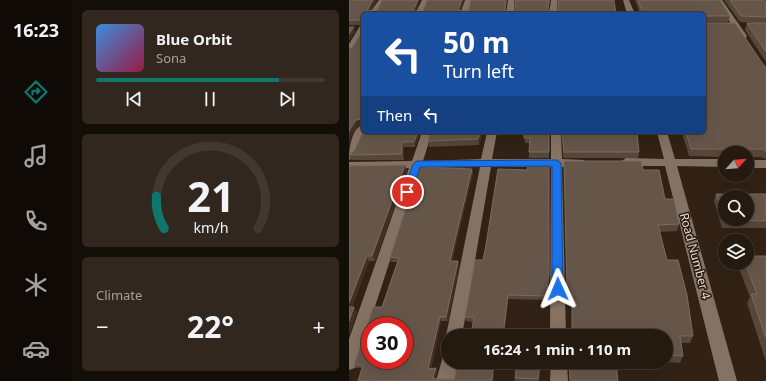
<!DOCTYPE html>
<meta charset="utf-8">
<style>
:root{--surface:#251a10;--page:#31271e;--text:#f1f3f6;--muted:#a3a19f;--line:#423830;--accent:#0f766e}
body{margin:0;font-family:"Noto Sans",sans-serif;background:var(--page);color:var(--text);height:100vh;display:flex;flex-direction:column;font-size:15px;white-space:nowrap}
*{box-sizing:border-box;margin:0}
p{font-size:13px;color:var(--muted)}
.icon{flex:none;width:22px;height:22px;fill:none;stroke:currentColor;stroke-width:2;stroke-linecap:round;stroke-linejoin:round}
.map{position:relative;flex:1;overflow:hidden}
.side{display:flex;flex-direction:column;gap:10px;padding:10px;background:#140e09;width:277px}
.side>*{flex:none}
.banner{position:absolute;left:12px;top:12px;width:345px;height:122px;border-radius:6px;box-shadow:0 4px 16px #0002,0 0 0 1px var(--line);background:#1a4fa0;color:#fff;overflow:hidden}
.needle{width:26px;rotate:64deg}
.fabs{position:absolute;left:369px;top:146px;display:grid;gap:8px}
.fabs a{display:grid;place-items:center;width:36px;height:36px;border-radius:50%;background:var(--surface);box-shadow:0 4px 16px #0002,0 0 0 1px var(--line);font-size:20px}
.speed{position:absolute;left:12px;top:317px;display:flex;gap:8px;font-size:20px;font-weight:700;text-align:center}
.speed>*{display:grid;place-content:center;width:52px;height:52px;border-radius:50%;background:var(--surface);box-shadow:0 4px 16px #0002,0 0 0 1px var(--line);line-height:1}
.speed .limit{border:6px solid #d22;background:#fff;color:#111}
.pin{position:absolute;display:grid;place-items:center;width:34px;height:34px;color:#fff;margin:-17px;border:2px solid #fff;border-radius:50%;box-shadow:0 1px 4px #0007}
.me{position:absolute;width:44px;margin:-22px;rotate:359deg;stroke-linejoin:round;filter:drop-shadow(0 0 3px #0008)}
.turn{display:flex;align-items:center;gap:14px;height:84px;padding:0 16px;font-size:18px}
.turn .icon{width:52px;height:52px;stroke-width:2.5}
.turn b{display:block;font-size:28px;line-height:34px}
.then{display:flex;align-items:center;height:38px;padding:0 16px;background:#0003;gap:8px;font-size:15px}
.big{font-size:30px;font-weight:700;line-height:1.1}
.side .tile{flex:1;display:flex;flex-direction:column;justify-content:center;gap:6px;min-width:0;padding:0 14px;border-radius:6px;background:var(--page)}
.side .dial{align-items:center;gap:0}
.dial svg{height:104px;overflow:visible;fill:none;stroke:var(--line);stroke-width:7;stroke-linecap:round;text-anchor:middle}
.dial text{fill:var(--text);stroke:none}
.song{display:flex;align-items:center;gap:12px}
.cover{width:48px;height:48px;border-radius:6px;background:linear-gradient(135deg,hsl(210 70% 55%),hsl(340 70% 35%))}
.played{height:4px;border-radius:2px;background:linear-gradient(90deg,var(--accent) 80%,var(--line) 80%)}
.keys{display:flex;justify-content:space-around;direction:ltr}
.heat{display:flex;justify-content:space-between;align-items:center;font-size:22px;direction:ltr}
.trip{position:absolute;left:92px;top:329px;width:232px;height:40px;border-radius:20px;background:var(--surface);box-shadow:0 4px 16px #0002,0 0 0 1px var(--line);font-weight:700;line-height:40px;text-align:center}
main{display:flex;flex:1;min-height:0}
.menu{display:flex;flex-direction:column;width:72px;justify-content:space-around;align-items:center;background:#0f0a06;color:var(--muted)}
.menu .icon{width:28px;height:28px}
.menu .current{color:var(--accent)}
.menu b{font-size:18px;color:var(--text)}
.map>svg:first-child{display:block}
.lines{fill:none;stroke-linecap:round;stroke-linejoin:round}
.street{fill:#857263;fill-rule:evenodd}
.wall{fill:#57463a}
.shaded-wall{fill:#413124}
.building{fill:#66564a;stroke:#7a6b60;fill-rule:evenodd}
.route{fill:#1a73e8;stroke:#114b97}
.labels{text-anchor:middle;stroke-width:3;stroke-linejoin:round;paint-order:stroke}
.street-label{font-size:12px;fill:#e6dcd3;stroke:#27180c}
</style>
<main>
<nav class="menu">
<b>16:23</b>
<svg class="icon current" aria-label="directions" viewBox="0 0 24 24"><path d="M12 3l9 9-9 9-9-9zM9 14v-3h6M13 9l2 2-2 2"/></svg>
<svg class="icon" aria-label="music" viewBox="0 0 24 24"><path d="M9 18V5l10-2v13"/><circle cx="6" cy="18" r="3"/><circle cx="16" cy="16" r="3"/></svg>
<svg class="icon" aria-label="phone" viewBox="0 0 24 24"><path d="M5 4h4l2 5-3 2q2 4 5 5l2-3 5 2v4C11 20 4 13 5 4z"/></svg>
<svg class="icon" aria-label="climate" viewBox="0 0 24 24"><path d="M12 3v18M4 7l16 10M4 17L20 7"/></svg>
<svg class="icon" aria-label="car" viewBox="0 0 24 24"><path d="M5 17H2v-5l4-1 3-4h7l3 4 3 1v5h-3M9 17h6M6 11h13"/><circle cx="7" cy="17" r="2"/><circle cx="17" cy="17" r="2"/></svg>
</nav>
<section class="side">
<div class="tile">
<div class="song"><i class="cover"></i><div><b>Blue Orbit</b><p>Sona</p></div></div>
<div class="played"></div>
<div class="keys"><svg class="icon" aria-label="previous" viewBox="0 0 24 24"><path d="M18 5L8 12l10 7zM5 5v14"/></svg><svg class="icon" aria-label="pause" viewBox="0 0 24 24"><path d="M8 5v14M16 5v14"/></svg><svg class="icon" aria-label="next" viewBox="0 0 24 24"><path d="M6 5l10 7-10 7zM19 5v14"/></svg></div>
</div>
<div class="tile dial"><svg viewBox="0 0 100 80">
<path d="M14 69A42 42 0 1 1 86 69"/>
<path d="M14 69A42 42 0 0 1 8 44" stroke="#0f766e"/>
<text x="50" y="56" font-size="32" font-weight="700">21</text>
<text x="50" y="72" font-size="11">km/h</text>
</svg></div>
<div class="tile"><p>Climate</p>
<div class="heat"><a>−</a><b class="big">22°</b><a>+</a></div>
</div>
</section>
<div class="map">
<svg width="417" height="381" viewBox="0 0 417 381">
<rect width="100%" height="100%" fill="#312215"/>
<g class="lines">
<g class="street">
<polygon points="30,0 36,0 28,14 20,14"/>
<polygon points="73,0 79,0 74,14 66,14"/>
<polygon points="116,0 122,0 119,14 111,14"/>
<polygon points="159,0 165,0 165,14 157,14"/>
<polygon points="202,0 208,0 208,14 200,14"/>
<polygon points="274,0 280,0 286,14 278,14"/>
<polygon points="367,0 373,0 398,36 397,38 391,38"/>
<polygon points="11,26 14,26 14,34 3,52 0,52 0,44"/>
<path d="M14 125V132H17L6 156 0 160C0 150 2 128 14 125Z"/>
<polygon points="73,132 83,132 74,161 132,159 138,132 148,132 143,159 202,159 202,132 212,132 213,159 235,160 237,163 235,166 213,167 217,336 201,336 202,167 142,167 113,336 99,336 99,340 97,336 131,167 71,168 8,362 6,368 0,370 0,339 60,168 0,170 0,162 63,161"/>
<polygon points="308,132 318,132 326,159 376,159 376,167 328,166 388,381 370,381 316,166 277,166 271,162 277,158 315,159"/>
<rect x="398" y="160" width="19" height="8"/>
<polygon points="99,354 99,362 108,362 105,381 87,381 94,356"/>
<polygon points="202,362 218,362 219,381 201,381"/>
</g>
</g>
<g class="wall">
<polygon points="0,0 28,0 22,11 74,11 78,0 115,0 111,11 119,11 122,0 158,0 156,11 166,11 166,0 201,0 199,11 267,14 14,14 14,126 14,124 9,126 3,134 3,48 14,30 14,25 0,25"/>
<polygon points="286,0 371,0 381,16 379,22 355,22 416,67 417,67 417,159 411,157 398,157 398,153 376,153 376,157 340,156 333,133 326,133 326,132 355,132 355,14 291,14"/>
<polygon points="375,0 414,0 414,1 417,1 417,23 391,22"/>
<polygon points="398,23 417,23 417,62 396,30"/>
<polygon points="14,132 72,132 66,147 55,147 55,160 2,160 0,155 5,151"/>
<polygon points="81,132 134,132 130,145 80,147 79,141"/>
<polygon points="175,132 200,132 200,158 180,158 180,143 176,143"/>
<polygon points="213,132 288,132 290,152 289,158 214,158"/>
<polygon points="56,165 58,171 26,261 20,261 3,307 8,312 0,334 0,166"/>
<polygon points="215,168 316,199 330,224 328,231 311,232 318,260 344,336 341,343 332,343 334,356 331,363 317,362 317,336 223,336 223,300 218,300"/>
<polygon points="123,169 124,173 103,261 109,261 110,265 99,321 92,321 82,369 87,368 88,372 86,379 105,379 144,370 145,373 144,381 9,381 13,368 7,368 5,365 33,307 49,262 42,262 41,257"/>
<polygon points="367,194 417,194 417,228 373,228 365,201"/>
<polygon points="417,256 417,362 398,303 401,297 389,266 391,263 398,263"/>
<polygon points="126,260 200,281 197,300 159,299 155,336 122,336 125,322 117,321 116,317"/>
<polygon points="168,362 192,362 190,381 166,381 166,378"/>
</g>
<g class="shaded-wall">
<polygon points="24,0 28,0 20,14 18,11"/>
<polygon points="69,0 71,0 66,14 64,11"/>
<polygon points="113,0 115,0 110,14 109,10"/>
<polygon points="157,0 158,0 156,14 156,11"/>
<polygon points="5,27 6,32 0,41 0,34"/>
<polygon points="13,119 14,124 9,126 3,134 0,144 0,132 1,129 7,120"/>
<polygon points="69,132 72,132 66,147 65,142"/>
<polygon points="132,132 134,132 130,145 129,139"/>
<polygon points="53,142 55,147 55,160 53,154"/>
<polygon points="200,164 200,281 197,300 197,296"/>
<polygon points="56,165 58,171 26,261 23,256"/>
<polygon points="123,169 124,173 102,265 101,261"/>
<polygon points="18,256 20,261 1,312 0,310 0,303"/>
<polygon points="109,261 110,265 99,321 97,317"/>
<polygon points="159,295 159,299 155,336 154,336"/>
<polygon points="5,307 8,312 0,334 0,321"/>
<polygon points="91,317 92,321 81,372 79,369"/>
<polygon points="191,362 192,362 190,381"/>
<polygon points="87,368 88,372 86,381 84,377"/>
<polygon points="144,370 145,373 144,381 143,381"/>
</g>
<g class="building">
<polygon points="0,0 24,0 18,11 28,10 33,0 69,0 64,11 74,11 78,0 113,0 109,10 119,11 122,0 157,0 156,11 166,11 166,0 200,0 199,11 209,11 209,0 265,0 267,14 14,14 14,126 13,119 7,120 1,129 0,132 0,48 3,48 14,30 14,20 0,20"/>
<polygon points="289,0 371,0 381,16 356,16 355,23 386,23 416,67 417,67 417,151 413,149 342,149 337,132 355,132 355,14 294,14"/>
<polygon points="381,0 414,0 414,1 417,1 417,17 392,16"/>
<polygon points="398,23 417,23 417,52"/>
<polygon points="0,27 5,27 0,34"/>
<polygon points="14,132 69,132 65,142 53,142 53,154 0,155 5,151"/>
<polygon points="81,132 132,132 129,139 79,141"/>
<polygon points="175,132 200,132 200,152 180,152 181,138 175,138"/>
<polygon points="213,132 288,132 290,152 215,152"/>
<polygon points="215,161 292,161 294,170 310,170 316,199 325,199 330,224 309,225 318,260 329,260 338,295 344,336 331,336 334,356 317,355 317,336 313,336 312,335 264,332 264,336 223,336 223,293 218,293"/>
<polygon points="179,164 200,164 200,276 197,296 159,295 154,336 122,336 125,317 116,317 126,260 134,260 137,245 149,169 178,170"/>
<polygon points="56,165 23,256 18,256 0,303 0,166"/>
<path d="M70 167 123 169 101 261H109L97 317H91L79 369 87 368 84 377 86 379H105L107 370H144L143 381H9L14 365H5L24 307H33L50 258 41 257ZM21 326H55V360H21Z"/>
<path d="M367 194H417V221L376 220ZM376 197H398V219H376Z"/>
<polygon points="398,256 417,256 417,338 402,294 408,294 396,263 398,263"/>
<polygon points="0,307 5,307 0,321"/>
<polygon points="168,362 191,362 189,379 166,378"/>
<polygon points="220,362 267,362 269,381 221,381"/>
</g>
<polygon class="route" points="208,160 212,163 214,289 213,292 205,292 203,289 203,166 71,167 62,195 58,196 54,192 64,164 68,161"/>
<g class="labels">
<g class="street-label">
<text transform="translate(346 256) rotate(75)" y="4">Road Number 4</text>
</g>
</g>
</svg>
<div class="fabs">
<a><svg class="needle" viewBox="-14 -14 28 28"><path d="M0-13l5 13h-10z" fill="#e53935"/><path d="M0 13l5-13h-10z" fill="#a3a19f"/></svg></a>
<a><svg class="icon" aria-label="search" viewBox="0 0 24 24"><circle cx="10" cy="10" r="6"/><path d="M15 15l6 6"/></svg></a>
<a><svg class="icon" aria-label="layers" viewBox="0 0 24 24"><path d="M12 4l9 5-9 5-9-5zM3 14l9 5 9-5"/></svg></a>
</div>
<div class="speed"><div class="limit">30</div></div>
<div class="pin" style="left:58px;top:192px;background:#d93025"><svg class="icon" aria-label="arrive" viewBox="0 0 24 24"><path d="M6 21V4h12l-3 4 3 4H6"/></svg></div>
<svg class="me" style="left:209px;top:289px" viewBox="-20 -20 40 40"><path d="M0-17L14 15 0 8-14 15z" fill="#1a73e8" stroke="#fff" stroke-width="4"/></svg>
<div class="trip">16:24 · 1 min · 110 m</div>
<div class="banner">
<div class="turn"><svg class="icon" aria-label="left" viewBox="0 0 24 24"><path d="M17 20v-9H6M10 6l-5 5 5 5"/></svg><div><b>50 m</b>Turn left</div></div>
<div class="then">Then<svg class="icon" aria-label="left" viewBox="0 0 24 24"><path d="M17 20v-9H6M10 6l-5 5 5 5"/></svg></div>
</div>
</div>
</main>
